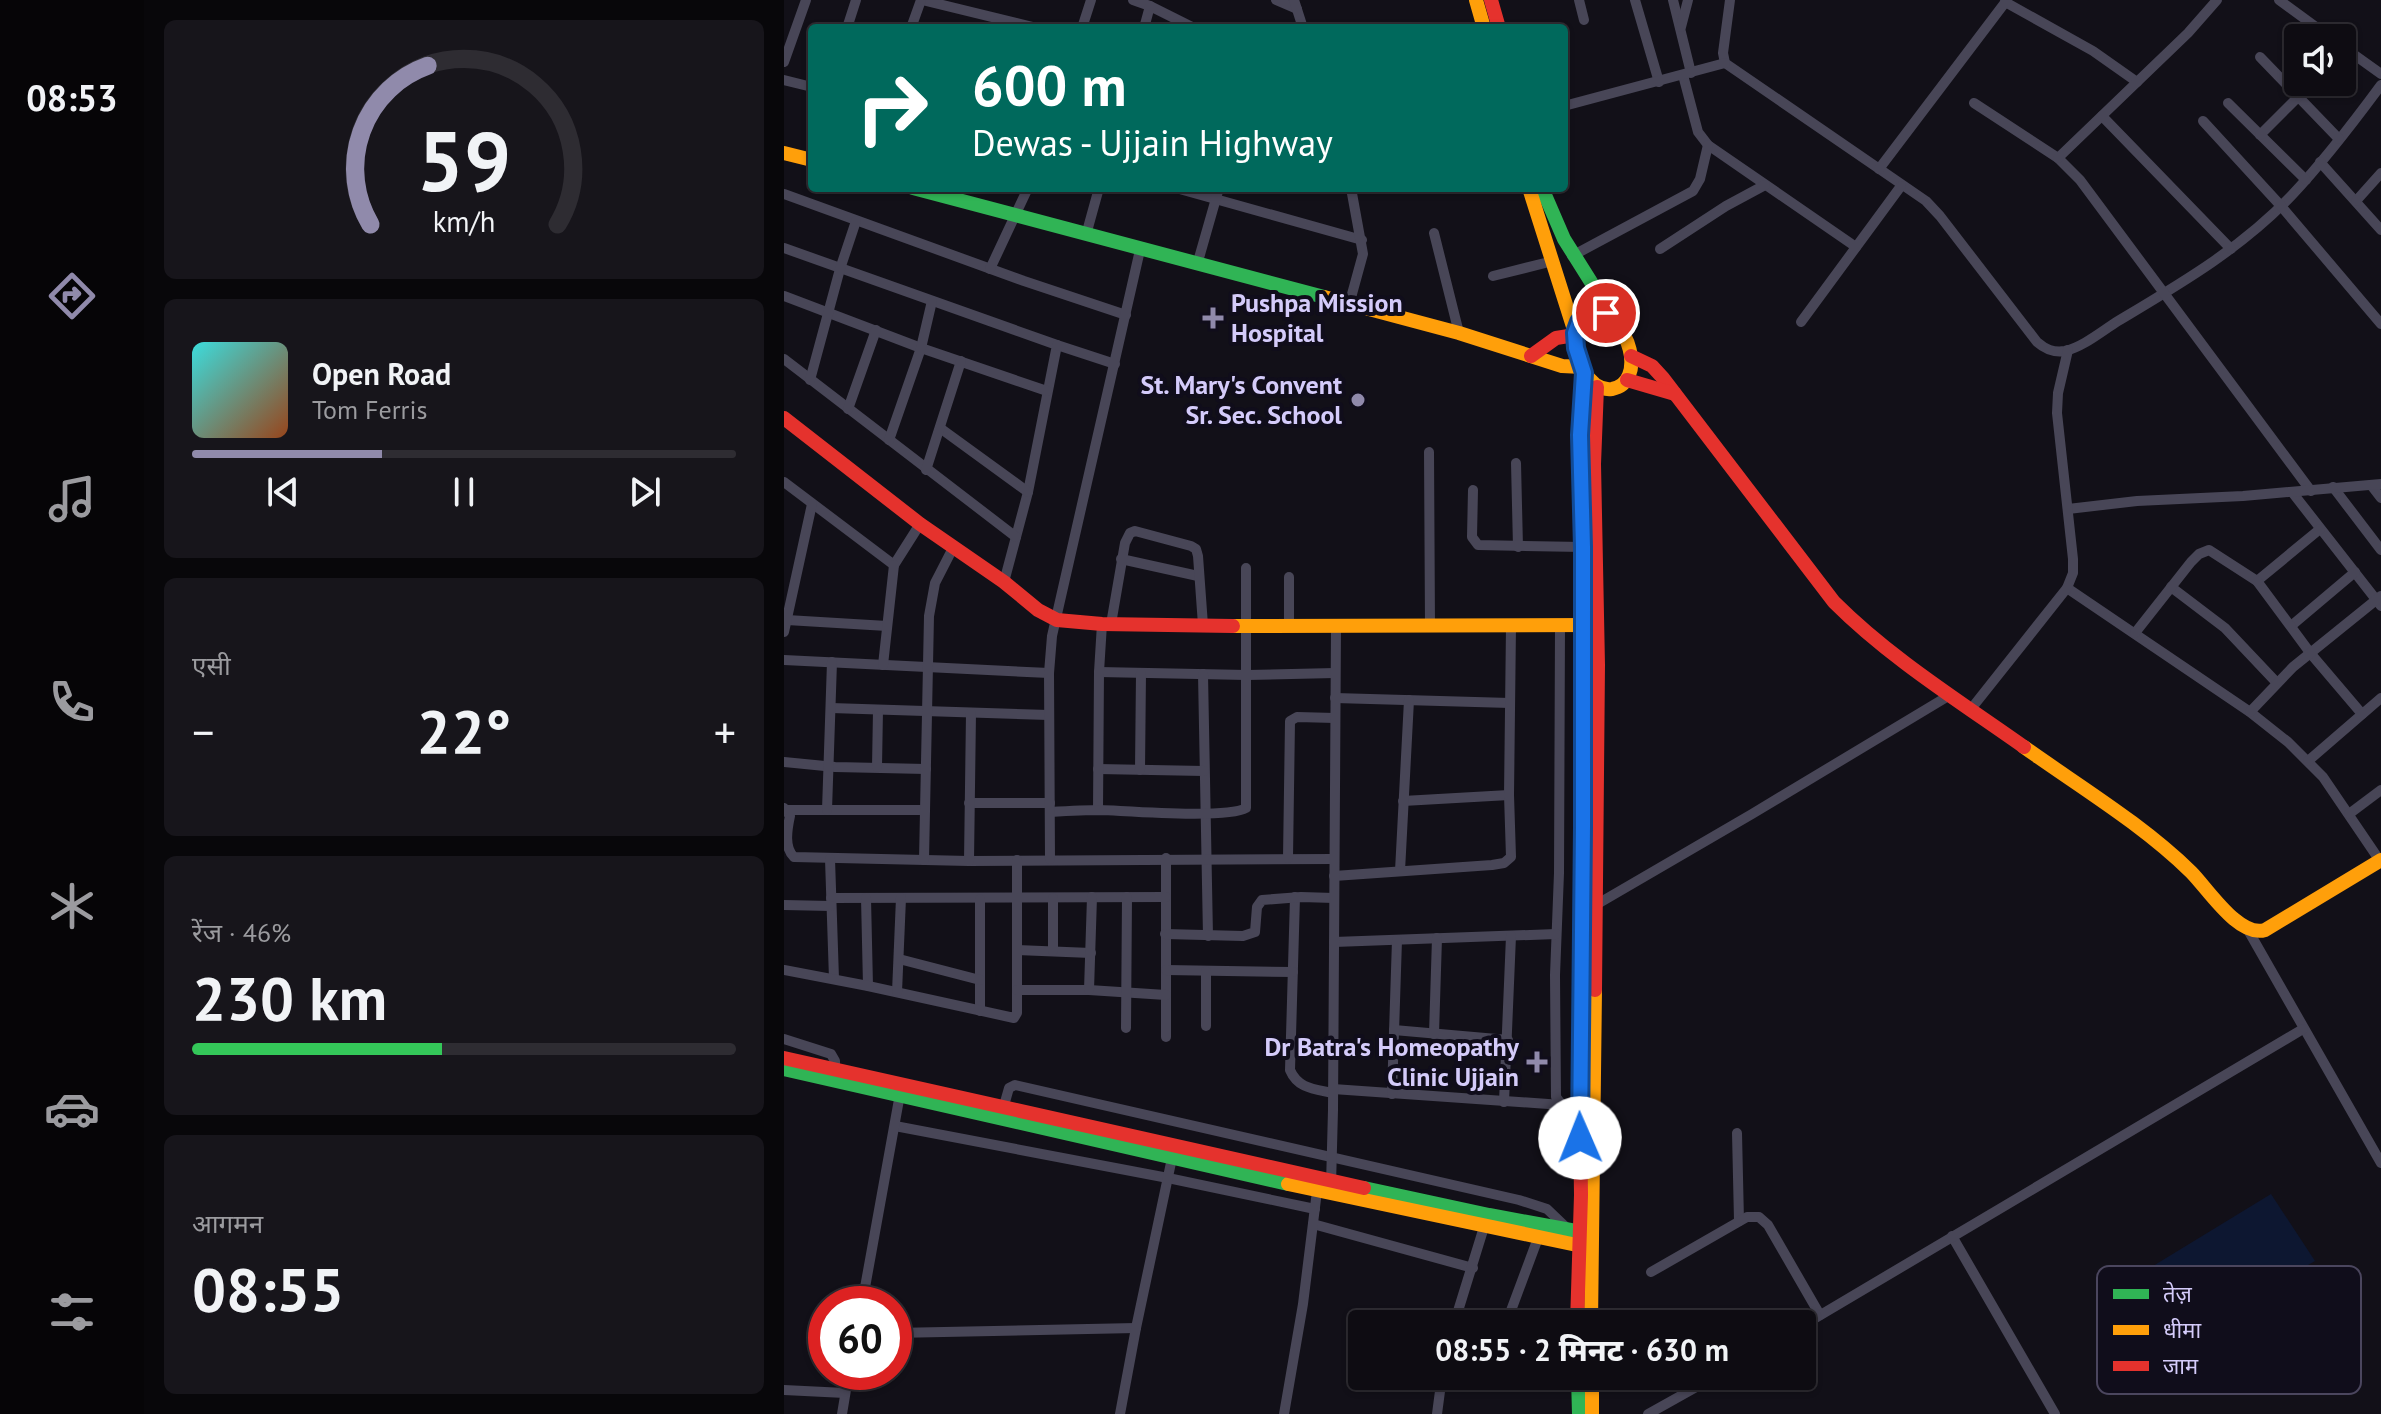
<!DOCTYPE html>
<html lang="hi">
<meta charset="utf-8">
<style>
:root{--surface:#0e0c12;--page:#17151b;--text:#f1f3f6;--muted:#9b9b9f;--line:#2e2c32;--accent:#908aab}
body{margin:0;font-family:"PT Sans","Noto Sans Devanagari",sans-serif;background:var(--page);color:var(--text);height:100vh;display:flex;flex-direction:column;font-size:30px;white-space:nowrap}
*{box-sizing:border-box;margin:0}
p{font-size:26px;color:var(--muted)}
.icon{flex:none;width:44px;height:44px;fill:none;stroke:currentColor;stroke-width:2;stroke-linecap:round;stroke-linejoin:round}
.map{position:relative;flex:1;overflow:hidden}
.sheet{display:flex;flex-direction:column;gap:20px;padding:20px;background:#08070a;width:640px}
.sheet>*{flex:none}
.hud{position:absolute;left:24px;top:24px;width:760px;height:168px;border-radius:8px;box-shadow:0 2px 6px #0004,0 0 0 2px var(--line);background:#00695c;color:#fff;overflow:hidden}
.buttons{position:absolute;left:1500px;top:24px;display:grid;gap:16px}
.buttons a{display:grid;place-items:center;width:72px;height:72px;border-radius:8px;background:var(--surface);box-shadow:0 2px 6px #0004,0 0 0 2px var(--line);font-size:40px}
.speed{position:absolute;left:24px;top:1286px;display:flex;gap:16px;font-size:40px;font-weight:700;text-align:center}
.speed>*{display:grid;place-content:center;width:104px;height:104px;border-radius:50%;background:var(--surface);box-shadow:0 2px 6px #0004,0 0 0 2px var(--line);line-height:1}
.speed .limit{border:12px solid #d22;background:#fff;color:#111}
.pin{position:absolute;display:grid;place-items:center;width:68px;height:68px;color:#fff;margin:-34px;border:4px solid #fff;border-radius:50%;box-shadow:0 2px 8px #0007}
.me{position:absolute;width:88px;margin:-44px;rotate:359deg;stroke-linejoin:round;filter:drop-shadow(0 0 6px #0008)}
.turn{display:flex;align-items:center;gap:28px;height:168px;padding:0 32px;font-size:36px}
.turn .icon{width:104px;height:104px;stroke-width:2.5}
.turn b{display:block;font-size:56px;line-height:68px}
.big{font-size:60px;font-weight:800;line-height:1.1}
.sheet .tile{flex:1;display:flex;flex-direction:column;justify-content:center;gap:12px;min-width:0;padding:0 28px;border-radius:12px;background:var(--page)}
.sheet .dial{align-items:center;gap:0}
.dial svg{height:208px;overflow:visible;fill:none;stroke:var(--line);stroke-width:7;stroke-linecap:round;text-anchor:middle}
.dial text{fill:var(--text);stroke:none}
.song{display:flex;align-items:center;gap:24px}
.cover{width:96px;height:96px;border-radius:12px;background:linear-gradient(135deg,hsl(180 70% 55%),hsl(20 70% 35%))}
.played{height:8px;border-radius:4px;background:linear-gradient(90deg,var(--accent) 35%,var(--line) 35%)}
.keys{display:flex;justify-content:space-around;direction:ltr}
.heat{display:flex;justify-content:space-between;align-items:center;font-size:44px;direction:ltr}
.charge{height:12px;border-radius:6px;background:linear-gradient(90deg,#34c759 46%,var(--line) 0)}
.trip{position:absolute;left:564px;top:1310px;width:468px;height:80px;border-radius:8px;background:var(--surface);box-shadow:0 2px 6px #0004,0 0 0 2px var(--line);font-weight:800;line-height:80px;text-align:center}
main{display:flex;flex:1;min-height:0}
.menu{display:flex;flex-direction:column;width:144px;justify-content:space-around;align-items:center;background:#060507;color:var(--muted)}
.menu .icon{width:56px;height:56px}
.menu .on{color:var(--accent)}
.menu b{font-size:36px;color:var(--text)}
.map>svg:first-child{display:block}
.water{fill:#0d1731}
.lines{fill:none;stroke-linecap:round;stroke-linejoin:round}
.street{stroke:#484657;stroke-width:10}
.fast{stroke:#30b455;stroke-width:14}
.slow{stroke:#ff9f0a;stroke-width:14}
.jam{stroke:#e5322d;stroke-width:14}
.route-casing{stroke:#114b97;stroke-width:20}
.route{stroke:#1a73e8;stroke-width:14}
.poi-dot{fill:#908aab;stroke:#100d1b;stroke-width:3}
.labels{text-anchor:middle;stroke-width:8;stroke-linejoin:round;paint-order:stroke}
.poi-label{font-size:26px;font-weight:bold;fill:#d4cbfa;stroke:#100d1b;text-anchor:end}
.key{fill:#100d1b;stroke:#4b465e;stroke-width:2}
.key-label{font-size:22px;fill:#d4cbfa}
</style>
<main>
<nav class="menu">
<b>08:53</b>
<svg class="icon on" aria-label="directions" viewBox="0 0 24 24"><path d="M12 3l9 9-9 9-9-9zM9 14v-3h6M13 9l2 2-2 2"/></svg>
<svg class="icon" aria-label="music" viewBox="0 0 24 24"><path d="M9 18V5l10-2v13"/><circle cx="6" cy="18" r="3"/><circle cx="16" cy="16" r="3"/></svg>
<svg class="icon" aria-label="phone" viewBox="0 0 24 24"><path d="M5 4h4l2 5-3 2q2 4 5 5l2-3 5 2v4C11 20 4 13 5 4z"/></svg>
<svg class="icon" aria-label="climate" viewBox="0 0 24 24"><path d="M12 3v18M4 7l16 10M4 17L20 7"/></svg>
<svg class="icon" aria-label="car" viewBox="0 0 24 24"><path d="M5 17H2v-5l4-1 3-4h7l3 4 3 1v5h-3M9 17h6M6 11h13"/><circle cx="7" cy="17" r="2"/><circle cx="17" cy="17" r="2"/></svg>
<svg class="icon" aria-label="filters" viewBox="0 0 24 24"><path d="M4 7h16M4 17h16"/><circle cx="9" cy="7" r="2"/><circle cx="15" cy="17" r="2"/></svg>
</nav>
<section class="sheet">
<div class="tile dial"><svg viewBox="0 0 100 80">
<path d="M14 69A42 42 0 1 1 86 69"/>
<path d="M14 69A42 42 0 0 1 36 8" stroke="#908aab"/>
<text x="50" y="56" font-size="32" font-weight="700">59</text>
<text x="50" y="72" font-size="11">km/h</text>
</svg></div>
<div class="tile">
<div class="song"><i class="cover"></i><div><b>Open Road</b><p>Tom Ferris</p></div></div>
<div class="played"></div>
<div class="keys"><svg class="icon" aria-label="previous" viewBox="0 0 24 24"><path d="M18 5L8 12l10 7zM5 5v14"/></svg><svg class="icon" aria-label="pause" viewBox="0 0 24 24"><path d="M8 5v14M16 5v14"/></svg><svg class="icon" aria-label="next" viewBox="0 0 24 24"><path d="M6 5l10 7-10 7zM19 5v14"/></svg></div>
</div>
<div class="tile"><p>एसी</p>
<div class="heat"><a>−</a><b class="big">22°</b><a>+</a></div>
</div>
<div class="tile"><p>रेंज · 46%</p><b class="big">230 km</b><div class="charge"></div></div>
<div class="tile"><p>आगमन</p><b class="big">08:55</b></div>
</section>
<div class="map">
<svg width="1597" height="1414" viewBox="0 0 1597 1414">
<rect width="100%" height="100%" fill="#121018"/>
<polygon class="water" points="1487,1194 1531,1261 1391,1342 1351,1277"/>
<g class="lines">
<g class="street">
<polyline points="138,0 253,28"/>
<polyline points="349,0 366,6"/>
<polyline points="492,0 513,9"/>
<polyline points="510,0 519,28"/>
<polyline points="795,0 800,20"/>
<polyline points="851,0 875,82"/>
<polyline points="889,0 907,73"/>
<path d="M946 0 939 53 941 63 1142 201 1156 216 1253 342C1261 349 1269 353 1281 351 1299 347 1318 331 1334 321 1396 284 1458 248 1508 195 1540 161 1569 123 1597 85"/>
<polyline points="1495,0 1547,38"/>
<polyline points="1221,2 1309,51 1353,82"/>
<polyline points="897,27 904,0"/>
<polyline points="63,28 72,0"/>
<polyline points="127,28 137,0"/>
<polyline points="298,28 307,0"/>
<polyline points="360,28 366,6 410,28"/>
<polyline points="1558,46 1597,74"/>
<polyline points="1476,57 1555,139"/>
<polyline points="0,62 22,0"/>
<polyline points="899,75 914,132 924,145 1072,247"/>
<polyline points="0,80 28,87"/>
<polyline points="1190,103 1274,158 1296,180 1527,491"/>
<polyline points="1444,103 1522,180"/>
<polyline points="780,106 941,63"/>
<polyline points="1318,116 1447,249"/>
<polyline points="1419,121 1497,206 1597,324"/>
<polyline points="1476,135 1515,96"/>
<polyline points="1274,158 1404,33 1433,0"/>
<polyline points="1536,162 1597,230"/>
<polyline points="1095,169 1223,0"/>
<polyline points="392,188 578,240"/>
<polyline points="0,194 240,281 342,315"/>
<polyline points="1572,201 1597,173"/>
<polyline points="650,233 675,333"/>
<polyline points="302,235 315,188"/>
<polyline points="0,248 273,345 244,492 220,582"/>
<polyline points="876,249 942,206 981,185"/>
<polyline points="788,256 909,191 916,179 924,145"/>
<polyline points="413,265 435,188"/>
<polyline points="206,269 244,188"/>
<polyline points="709,276 769,261"/>
<polyline points="0,296 137,348 263,391"/>
<polyline points="565,305 579,254 567,188"/>
<polyline points="1017,322 1117,186"/>
<polyline points="273,345 331,364"/>
<polyline points="0,359 232,537"/>
<polyline points="26,380 56,269 72,221"/>
<polyline points="64,409 92,330"/>
<polyline points="156,428 244,492"/>
<polyline points="105,440 137,348 148,301"/>
<polyline points="645,452 646,626"/>
<polyline points="732,463 734,547"/>
<polyline points="142,470 177,361"/>
<polyline points="0,482 110,565 136,524"/>
<polyline points="1587,485 1597,498"/>
<polyline points="1549,487 1597,550"/>
<polyline points="689,490 688,537 694,545 799,547"/>
<polyline points="1508,492 1597,606"/>
<polyline points="1284,509 1353,501 1459,496 1597,484"/>
<polyline points="337,559 414,576"/>
<polyline points="505,577 505,627"/>
<polyline points="1473,581 1536,529"/>
<polyline points="1387,587 1441,628 1493,683"/>
<polyline points="1283,588 1466,712 1504,742 1539,777 1596,861"/>
<polyline points="3,620 103,626"/>
<polyline points="327,624 341,543 346,533 351,531 407,546 412,549 414,556 419,625"/>
<polyline points="776,626 775,873 771,975 772,1097 778,1105 796,1110"/>
<polyline points="1507,626 1571,572"/>
<polyline points="0,632 28,504"/>
<polyline points="1351,633 1407,562 1415,554 1425,550 1473,581 1527,654 1578,714"/>
<polyline points="0,660 265,673"/>
<polyline points="99,665 110,565"/>
<polyline points="315,672 463,675 551,673"/>
<polyline points="419,674 424,936"/>
<polyline points="551,698 726,703"/>
<polyline points="47,708 265,715"/>
<polyline points="1187,709 1283,588 1289,573 1289,559 1273,413 1274,393 1284,350"/>
<polyline points="1466,712 1509,667 1597,596"/>
<polyline points="1524,761 1597,698"/>
<polyline points="0,762 51,767 142,769"/>
<polyline points="93,767 94,710"/>
<polyline points="314,769 420,771"/>
<polyline points="356,770 357,673"/>
<polyline points="619,801 725,795"/>
<polyline points="185,803 266,803"/>
<path d="M0 808 6 816C3 830 0 848 10 857L185 861 550 859"/>
<polyline points="3,810 141,810"/>
<polyline points="43,810 48,662"/>
<polyline points="314,810 315,672 318,624"/>
<path d="M266 812C283 811 300 810 317 810 344 811 443 819 462 808V568"/>
<polyline points="1565,814 1597,790"/>
<polyline points="382,858 382,1037"/>
<polyline points="504,858 506,721 513,717 551,718"/>
<polyline points="46,859 50,979"/>
<polyline points="266,859 265,673 268,636 356,250"/>
<polyline points="140,860 145,616 151,583 169,548"/>
<polyline points="185,861 187,713"/>
<polyline points="616,871 625,700"/>
<polyline points="550,876 708,865 720,863 727,857 725,795 727,626"/>
<path d="M511 897 506 1070C514 1089 531 1089 549 1093"/>
<polyline points="47,898 382,897"/>
<polyline points="82,898 84,986"/>
<polyline points="196,899 196,1011"/>
<polyline points="0,905 47,906"/>
<polyline points="810,906 968,814 1166,695"/>
<polyline points="1464,930 1597,1163"/>
<polyline points="381,934 459,936 471,932 473,907 478,900 517,897 550,898"/>
<polyline points="550,942 772,934"/>
<polyline points="233,950 307,953"/>
<polyline points="269,951 269,898"/>
<polyline points="115,959 196,980"/>
<polyline points="0,970 84,986 230,1018 233,1013 233,860"/>
<polyline points="382,970 509,972"/>
<polyline points="233,990 305,990 382,995"/>
<polyline points="305,990 308,897"/>
<polyline points="113,992 117,898"/>
<polyline points="422,1026 422,971"/>
<polyline points="342,1028 343,897"/>
<polyline points="610,1030 724,1040"/>
<polyline points="650,1034 653,938"/>
<polyline points="0,1039 47,1054 51,1061 51,1075"/>
<polyline points="549,1089 778,1105"/>
<polyline points="608,1094 613,940"/>
<polyline points="720,1102 727,936"/>
<polyline points="219,1109 225,1088 231,1085 735,1200 763,1209 785,1230"/>
<polyline points="111,1126 384,1178 531,1209"/>
<polyline points="953,1133 955,1221"/>
<polyline points="547,1185 549,1110 552,627"/>
<polyline points="529,1224 689,1268"/>
<polyline points="1168,1236 1271,1414"/>
<polyline points="867,1272 963,1217 975,1217 984,1225 1036,1315"/>
<polyline points="78,1304 116,1094"/>
<polyline points="670,1324 700,1227"/>
<polyline points="722,1324 754,1238"/>
<polyline points="1018,1326 1519,1029"/>
<polyline points="110,1333 352,1328"/>
<polyline points="0,1390 61,1393"/>
<polyline points="58,1414 65,1372"/>
<polyline points="336,1414 352,1328 388,1158"/>
<polyline points="500,1414 519,1304 533,1191"/>
<polyline points="653,1414 658,1376"/>
<polyline points="864,1414 932,1376"/>
</g>
<g class="fast">
<polyline points="129,188 540,297"/>
<polyline points="758,188 780,239 829,317"/>
<polyline points="0,1069 504,1184"/>
<polyline points="580,1188 705,1215 803,1233"/>
<polyline points="794,1376 795,1414"/>
</g>
<g class="slow">
<polyline points="692,0 700,28"/>
<polyline points="0,153 28,160"/>
<polyline points="745,188 791,333"/>
<polyline points="540,297 675,333 778,366 798,367"/>
<path d="M807 312C847 315 863 383 828 389 804 392 790 356 791 338 792 326 799 320 807 312Z"/>
<polyline points="449,626 809,625"/>
<polyline points="797,627 796,435 800,373"/>
<path d="M1240 747C1296 787 1358 824 1407 872 1424 889 1455 938 1481 930L1597 860"/>
<polyline points="504,1184 807,1248"/>
<polyline points="807,1324 811,990"/>
<polyline points="808,1376 808,1414"/>
</g>
<g class="jam">
<polyline points="707,0 715,28"/>
<polyline points="747,356 772,338 791,335"/>
<path d="M847 356 868 366 879 378 1050 602C1106 658 1175 701 1240 747"/>
<polyline points="843,380 891,394"/>
<polyline points="0,418 136,524 220,582 254,610 273,620 318,624 449,626"/>
<polyline points="811,990 814,665 810,464 813,387"/>
<polyline points="0,1058 580,1188"/>
<polyline points="793,1324 797,1195 795,1053 799,827 797,627"/>
</g>
</g>
<g class="lines">
<defs>
<polyline id="route" points="796,1138 799,827 799,547 796,435 800,373 792,348 791,333 795,322 800,316 807,312 822,313"/>
</defs>
<use href="#route" class="route-casing"/>
<use href="#route" class="route"/>
</g>
<g class="poi-dot">
<path d="M425 306h8v8h8v8h-8v8h-8v-8h-8v-8h8z"/>
<circle cx="574" cy="400" r="8"/>
<path d="M749 1050h8v8h8v8h-8v8h-8v-8h-8v-8h8z"/>
</g>
<g class="labels">
<g class="poi-label">
<text x="447" y="312" text-anchor="start">Pushpa Mission<tspan x="447" dy="30">Hospital</tspan></text>
<text x="558" y="394">St. Mary's Convent<tspan x="558" dy="30">Sr. Sec. School</tspan></text>
<text x="735" y="1056">Dr Batra's Homeopathy<tspan x="735" dy="30">Clinic Ujjain</tspan></text>
</g>
</g>
<rect x="1313" y="1266" width="264" height="128" rx="12" class="key"/>
<rect x="1329" y="1289" width="36" height="10" fill="#30b455"/>
<rect x="1329" y="1325" width="36" height="10" fill="#ff9f0a"/>
<rect x="1329" y="1361" width="36" height="10" fill="#e5322d"/>
<g class="key-label">
<text x="1379" y="1302">तेज़</text>
<text x="1379" y="1338">धीमा</text>
<text x="1379" y="1374">जाम</text>
</g>
</svg>
<div class="buttons">
<a><svg class="icon" aria-label="sound" viewBox="0 0 24 24"><path d="M4 9h4l5-4v14l-5-4H4zM17 9q2 3 0 6"/></svg></a>
</div>
<div class="speed"><div class="limit">60</div></div>
<div class="pin" style="left:822px;top:313px;background:#d93025"><svg class="icon" aria-label="arrive" viewBox="0 0 24 24"><path d="M6 21V4h12l-3 4 3 4H6"/></svg></div>
<svg class="me" style="left:796px;top:1138px" viewBox="-20 -20 40 40"><circle r="19" fill="#fff"/><path d="M0-13L10 11 0 6-10 11z" fill="#1a73e8"/></svg>
<div class="trip">08:55 · 2 मिनट · 630 m</div>
<div class="hud">
<div class="turn"><svg class="icon" aria-label="right" viewBox="0 0 24 24"><path d="M7 20v-9h11M14 6l5 5-5 5"/></svg><div><b>600 m</b>Dewas - Ujjain Highway</div></div>
</div>
</div>
</main>
